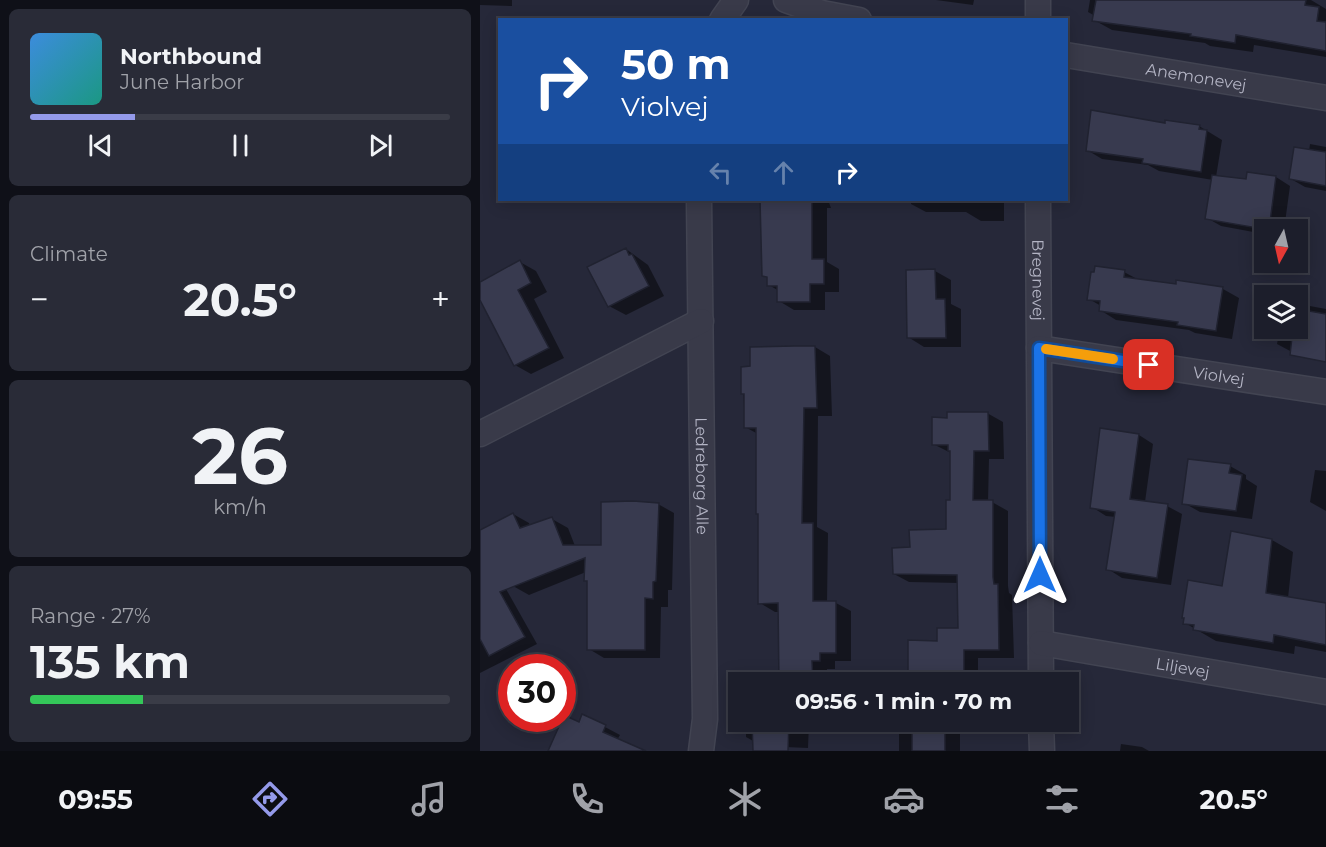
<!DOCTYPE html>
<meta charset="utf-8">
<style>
:root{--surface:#1c1e2b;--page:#292b37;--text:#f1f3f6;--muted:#a0a2a9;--line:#3a3c47;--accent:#949aea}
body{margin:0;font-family:Montserrat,sans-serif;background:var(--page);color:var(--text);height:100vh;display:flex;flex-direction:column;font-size:22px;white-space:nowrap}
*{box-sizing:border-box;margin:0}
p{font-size:20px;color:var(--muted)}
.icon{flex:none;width:33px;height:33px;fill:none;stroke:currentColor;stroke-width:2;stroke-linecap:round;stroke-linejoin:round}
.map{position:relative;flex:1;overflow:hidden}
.panel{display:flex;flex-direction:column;gap:9px;padding:9px;background:#0f1018;width:480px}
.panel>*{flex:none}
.hud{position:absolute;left:18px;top:18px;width:570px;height:183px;border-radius:0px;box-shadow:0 3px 15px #0003,0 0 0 2px var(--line);background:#1a4fa0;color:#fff;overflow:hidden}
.needle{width:39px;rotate:188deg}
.controls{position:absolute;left:774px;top:219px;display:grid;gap:12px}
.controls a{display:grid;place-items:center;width:54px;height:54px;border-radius:0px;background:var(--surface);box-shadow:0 3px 15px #0003,0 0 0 2px var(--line);font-size:30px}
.speed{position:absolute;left:18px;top:654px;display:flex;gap:12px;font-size:30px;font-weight:700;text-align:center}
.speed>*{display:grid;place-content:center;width:78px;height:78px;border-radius:50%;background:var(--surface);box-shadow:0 3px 15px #0003,0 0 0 2px var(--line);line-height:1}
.speed .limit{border:9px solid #d22;background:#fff;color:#111}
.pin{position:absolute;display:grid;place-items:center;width:51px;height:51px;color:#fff;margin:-26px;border-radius:12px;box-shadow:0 3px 9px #0006}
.me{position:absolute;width:66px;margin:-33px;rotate:0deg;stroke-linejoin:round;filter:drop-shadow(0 0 4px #0008)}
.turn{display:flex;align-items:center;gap:21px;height:126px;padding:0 24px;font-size:27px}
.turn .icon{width:78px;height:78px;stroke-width:2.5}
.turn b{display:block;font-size:42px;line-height:51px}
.lanes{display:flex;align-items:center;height:57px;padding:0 24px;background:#0003;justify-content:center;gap:30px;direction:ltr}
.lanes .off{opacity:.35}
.big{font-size:45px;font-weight:700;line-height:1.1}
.panel .widget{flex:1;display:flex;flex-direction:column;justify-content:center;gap:9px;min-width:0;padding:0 21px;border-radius:9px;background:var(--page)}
.panel .dial{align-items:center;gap:0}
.dial b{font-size:78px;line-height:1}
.song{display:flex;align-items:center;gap:18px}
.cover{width:72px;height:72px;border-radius:9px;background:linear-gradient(135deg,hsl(210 70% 55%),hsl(170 70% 35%))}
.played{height:6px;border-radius:3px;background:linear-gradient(90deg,var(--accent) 25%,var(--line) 25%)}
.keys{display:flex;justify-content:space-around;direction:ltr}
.heat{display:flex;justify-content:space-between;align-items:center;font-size:33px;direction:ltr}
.charge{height:9px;border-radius:4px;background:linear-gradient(90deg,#34c759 27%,var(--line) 0)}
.trip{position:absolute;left:248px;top:672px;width:351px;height:60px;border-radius:0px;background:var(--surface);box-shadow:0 3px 15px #0003,0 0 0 2px var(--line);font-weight:700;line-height:60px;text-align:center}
.menu{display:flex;height:96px;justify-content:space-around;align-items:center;background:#0b0c11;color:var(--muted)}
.menu .icon{width:42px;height:42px}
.menu .on{color:var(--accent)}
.menu b{font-size:27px;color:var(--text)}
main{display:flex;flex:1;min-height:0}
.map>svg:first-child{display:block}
.shadow{fill:#0007}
.building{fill:#383a4f;stroke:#202230;stroke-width:1.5}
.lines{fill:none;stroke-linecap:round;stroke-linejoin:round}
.street-casing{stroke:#424452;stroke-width:27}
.street{stroke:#393a49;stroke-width:24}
.route-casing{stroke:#114b97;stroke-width:15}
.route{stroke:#1a73e8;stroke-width:10}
.slow{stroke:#f59e0b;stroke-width:10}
.labels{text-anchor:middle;stroke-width:6;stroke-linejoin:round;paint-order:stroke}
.street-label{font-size:16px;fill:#b4b5c5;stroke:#1e202e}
</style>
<main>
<section class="panel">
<div class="widget">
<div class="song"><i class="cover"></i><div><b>Northbound</b><p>June Harbor</p></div></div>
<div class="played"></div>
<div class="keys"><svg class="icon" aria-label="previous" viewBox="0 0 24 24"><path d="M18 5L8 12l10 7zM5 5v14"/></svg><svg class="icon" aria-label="pause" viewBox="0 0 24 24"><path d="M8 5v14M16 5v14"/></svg><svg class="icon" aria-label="next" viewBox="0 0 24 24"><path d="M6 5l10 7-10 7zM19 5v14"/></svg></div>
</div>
<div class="widget"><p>Climate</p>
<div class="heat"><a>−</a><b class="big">20.5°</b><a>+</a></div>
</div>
<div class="widget dial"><b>26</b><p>km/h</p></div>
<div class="widget"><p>Range · 27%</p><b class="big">135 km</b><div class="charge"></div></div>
</section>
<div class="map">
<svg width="846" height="751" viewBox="0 0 846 751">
<rect width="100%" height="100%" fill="#262839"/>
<g class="shadow">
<polygon points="0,0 32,0 32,6 0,5"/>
<polygon points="456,0 494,0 493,5"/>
<polygon points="610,0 831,0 846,9 846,57 774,45 773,52 730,46 725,43 632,30 614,20 615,16 608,12"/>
<polygon points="156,18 158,20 133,20 133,19"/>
<polygon points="686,124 719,126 742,140 736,177 767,181 768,174 796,177 810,186 804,230 784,230 784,234 741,226 727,218 733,180 679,171 668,165 622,159 607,150"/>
<polygon points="830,144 846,147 846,191 825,187 811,179 829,151"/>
<polygon points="282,200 348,200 351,208 347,208 347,262 359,269 359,292 345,292 345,310 314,310 299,301 299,291 289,285 288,277 284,275"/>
<polygon points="431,200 524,200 524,221 501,221 486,212 446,212 431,204"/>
<polygon points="146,249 168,265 184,296 146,315 129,306"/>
<polygon points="40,262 56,271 67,292 54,299 84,358 51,374 35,365 0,297 0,284"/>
<polygon points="427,271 455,271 471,280 471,304 481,309 481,347 444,347 428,337"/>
<polygon points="644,272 659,280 697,286 743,289 759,298 752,339 715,333 709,330 636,320 620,310 621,306 609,299"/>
<polygon points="819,304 846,309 846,358 812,352 797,344 800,328 818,328"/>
<polygon points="335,347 350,356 352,416 338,416 337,527 348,533 347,603 356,603 371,611 371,661 355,661 355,669 347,669 347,682 300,682 300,612 295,612 280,603 278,434 265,427 262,368"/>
<polygon points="507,413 523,422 524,459 509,459 508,502 512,502 528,511 528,586 529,593 532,595 534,658 498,658 498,682 430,682 429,642 459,643 480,629 479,583 429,582 414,574 431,549 467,531 471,502 471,453 453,444 469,419"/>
<polygon points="659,435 673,444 665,502 687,506 702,514 691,585 642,578 628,569 636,517 626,516 612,507"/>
<polygon points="750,466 766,475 766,479 777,486 772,519 720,512 704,503"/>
<polygon points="835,470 846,471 846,511 830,502"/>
<polygon points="178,504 194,513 192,590 188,590 188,607 181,607 180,658 124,658 109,649 109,582 106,572 49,595 33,586 33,514 49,523 50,526 72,519 88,528 95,546 123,547"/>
<polygon points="792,540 813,552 808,598 846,603 846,652 815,646 814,654 736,641 705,623"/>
<polygon points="0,588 26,589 57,644 0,673"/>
<polygon points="266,722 329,722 328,748 282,746 266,737"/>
<rect x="419" y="722" width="61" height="29"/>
<polygon points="100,724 125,727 140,735 137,740"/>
<polygon points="641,744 662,747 669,751 640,751"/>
</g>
<g class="building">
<polygon points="616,0 826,0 825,5 839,7 837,21 846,22 846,51 756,35 755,43 710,36 711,34 612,21"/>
<polygon points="611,110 685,123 685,120 720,125 719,129 727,130 721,172 662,163 663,159 606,151"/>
<polygon points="814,147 846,152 846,186 809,179"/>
<polygon points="767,172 796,176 789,230 725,219 732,175 766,179"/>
<polygon points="280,200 332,200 332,259 344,259 344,284 330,284 330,302 297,302 297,286 287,286 287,277 282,276"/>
<polygon points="146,248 149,255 152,254 169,286 128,307 107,267"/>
<polygon points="40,260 51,283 38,290 69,348 34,366 0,300 0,282"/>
<polygon points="615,266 645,270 644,277 696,284 696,280 743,287 736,331 697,325 698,322 619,311 620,301 607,300 611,272 614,272"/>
<polygon points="455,269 456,299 465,299 466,338 427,338 426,270"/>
<polygon points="818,309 846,314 846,362 810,355 813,328 818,328"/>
<polygon points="314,346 335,346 337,408 324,408 322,523 333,523 333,601 356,601 356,653 340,653 340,661 332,661 333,682 299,682 298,603 278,604 278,514 276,514 276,428 264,428 264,394 261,394 261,367 270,366 270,347"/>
<polygon points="467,412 508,412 509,451 494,451 493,500 513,500 513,577 514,584 518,584 519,650 484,650 484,682 428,682 428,640 457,641 457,628 478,628 477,575 413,574 412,548 430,547 429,530 466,529 466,500 470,500 470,451 468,451 468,445 452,445 452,417 467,418"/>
<polygon points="620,428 659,434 650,499 688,504 677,578 626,570 635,512 610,508"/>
<polygon points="708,459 751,464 749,473 762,475 756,511 702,504"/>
<polygon points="153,501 179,503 176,581 173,582 173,599 165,598 165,650 107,650 107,581 104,581 105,558 20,592 45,637 9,656 0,639 0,530 33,513 40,528 72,517 83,545 121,545 121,502"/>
<polygon points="751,531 792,539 786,593 846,603 846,645 794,635 793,643 713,630 714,625 703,624 704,618 702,618 708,580 742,586"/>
<polygon points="102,714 126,725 123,732 166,751 68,751 84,715 99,722"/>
<polygon points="272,722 309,722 308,751 273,751"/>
<polygon points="432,722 459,722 459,728 465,729 465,751 432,751"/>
</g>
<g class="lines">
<defs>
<g id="street">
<polyline points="306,0 342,13 379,20"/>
<polyline points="242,20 256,0"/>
<polyline points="558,20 558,0"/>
<path id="s1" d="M586 55 846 98"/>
<path id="s2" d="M219 200 225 719 221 751"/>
<path id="s3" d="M558 200 561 682"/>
<path id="s4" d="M559 348 846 392"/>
<polyline points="0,434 221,321"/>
<path id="s5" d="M561 643 846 692"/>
<polyline points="561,722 562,751"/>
</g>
</defs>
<use href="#street" class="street-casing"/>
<use href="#street" class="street"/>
</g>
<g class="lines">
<defs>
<polyline id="route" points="560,575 559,348 669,365"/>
</defs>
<use href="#route" class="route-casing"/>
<use href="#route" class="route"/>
<polyline class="slow" points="566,349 633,359"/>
</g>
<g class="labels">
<g class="street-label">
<text dy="6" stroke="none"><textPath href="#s1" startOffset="132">Anemonevej</textPath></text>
<text dy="6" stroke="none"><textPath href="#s3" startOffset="80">Bregnevej</textPath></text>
<text dy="6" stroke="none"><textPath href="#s4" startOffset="182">Violvej</textPath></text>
<text dy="6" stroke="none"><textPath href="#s2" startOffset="276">Ledreborg Alle</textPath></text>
<text dy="6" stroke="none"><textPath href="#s5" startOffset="144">Liljevej</textPath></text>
</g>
</g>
</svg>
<div class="controls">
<a><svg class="needle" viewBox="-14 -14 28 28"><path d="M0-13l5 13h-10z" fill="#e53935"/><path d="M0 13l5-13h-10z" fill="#a0a2a9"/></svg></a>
<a><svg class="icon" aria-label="layers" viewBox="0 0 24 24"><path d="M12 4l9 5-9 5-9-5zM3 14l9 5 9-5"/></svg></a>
</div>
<div class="speed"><div class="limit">30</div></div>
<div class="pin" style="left:669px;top:365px;background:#d93025"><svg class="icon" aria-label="arrive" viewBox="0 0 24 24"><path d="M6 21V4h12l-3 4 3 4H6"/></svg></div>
<svg class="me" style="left:560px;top:575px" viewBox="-20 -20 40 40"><path d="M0-17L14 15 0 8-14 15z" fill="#1a73e8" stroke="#fff" stroke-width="4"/></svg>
<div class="trip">09:56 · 1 min · 70 m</div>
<div class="hud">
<div class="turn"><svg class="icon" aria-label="right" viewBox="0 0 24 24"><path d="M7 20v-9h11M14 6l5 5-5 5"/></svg><div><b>50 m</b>Violvej</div></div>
<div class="lanes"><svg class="icon off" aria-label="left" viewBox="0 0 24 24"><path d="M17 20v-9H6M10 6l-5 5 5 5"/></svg><svg class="icon off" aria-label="ahead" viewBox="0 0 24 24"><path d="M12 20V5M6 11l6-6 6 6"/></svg><svg class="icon" aria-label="right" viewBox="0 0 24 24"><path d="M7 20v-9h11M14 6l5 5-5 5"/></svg></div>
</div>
</div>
</main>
<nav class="menu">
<b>09:55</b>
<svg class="icon on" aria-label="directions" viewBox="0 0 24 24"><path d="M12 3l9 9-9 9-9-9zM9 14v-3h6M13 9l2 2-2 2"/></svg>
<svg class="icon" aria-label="music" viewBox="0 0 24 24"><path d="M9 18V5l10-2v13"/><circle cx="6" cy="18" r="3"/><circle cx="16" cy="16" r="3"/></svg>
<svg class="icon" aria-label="phone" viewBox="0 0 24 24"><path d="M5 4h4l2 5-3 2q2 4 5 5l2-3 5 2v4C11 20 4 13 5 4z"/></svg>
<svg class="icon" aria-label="climate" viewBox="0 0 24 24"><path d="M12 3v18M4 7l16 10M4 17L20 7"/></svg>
<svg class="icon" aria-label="car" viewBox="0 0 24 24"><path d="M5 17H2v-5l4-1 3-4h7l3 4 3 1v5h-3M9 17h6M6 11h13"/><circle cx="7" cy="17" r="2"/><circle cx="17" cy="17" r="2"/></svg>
<svg class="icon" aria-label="filters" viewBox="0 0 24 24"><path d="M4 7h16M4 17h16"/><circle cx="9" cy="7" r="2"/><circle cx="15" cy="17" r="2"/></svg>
<b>20.5°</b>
</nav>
